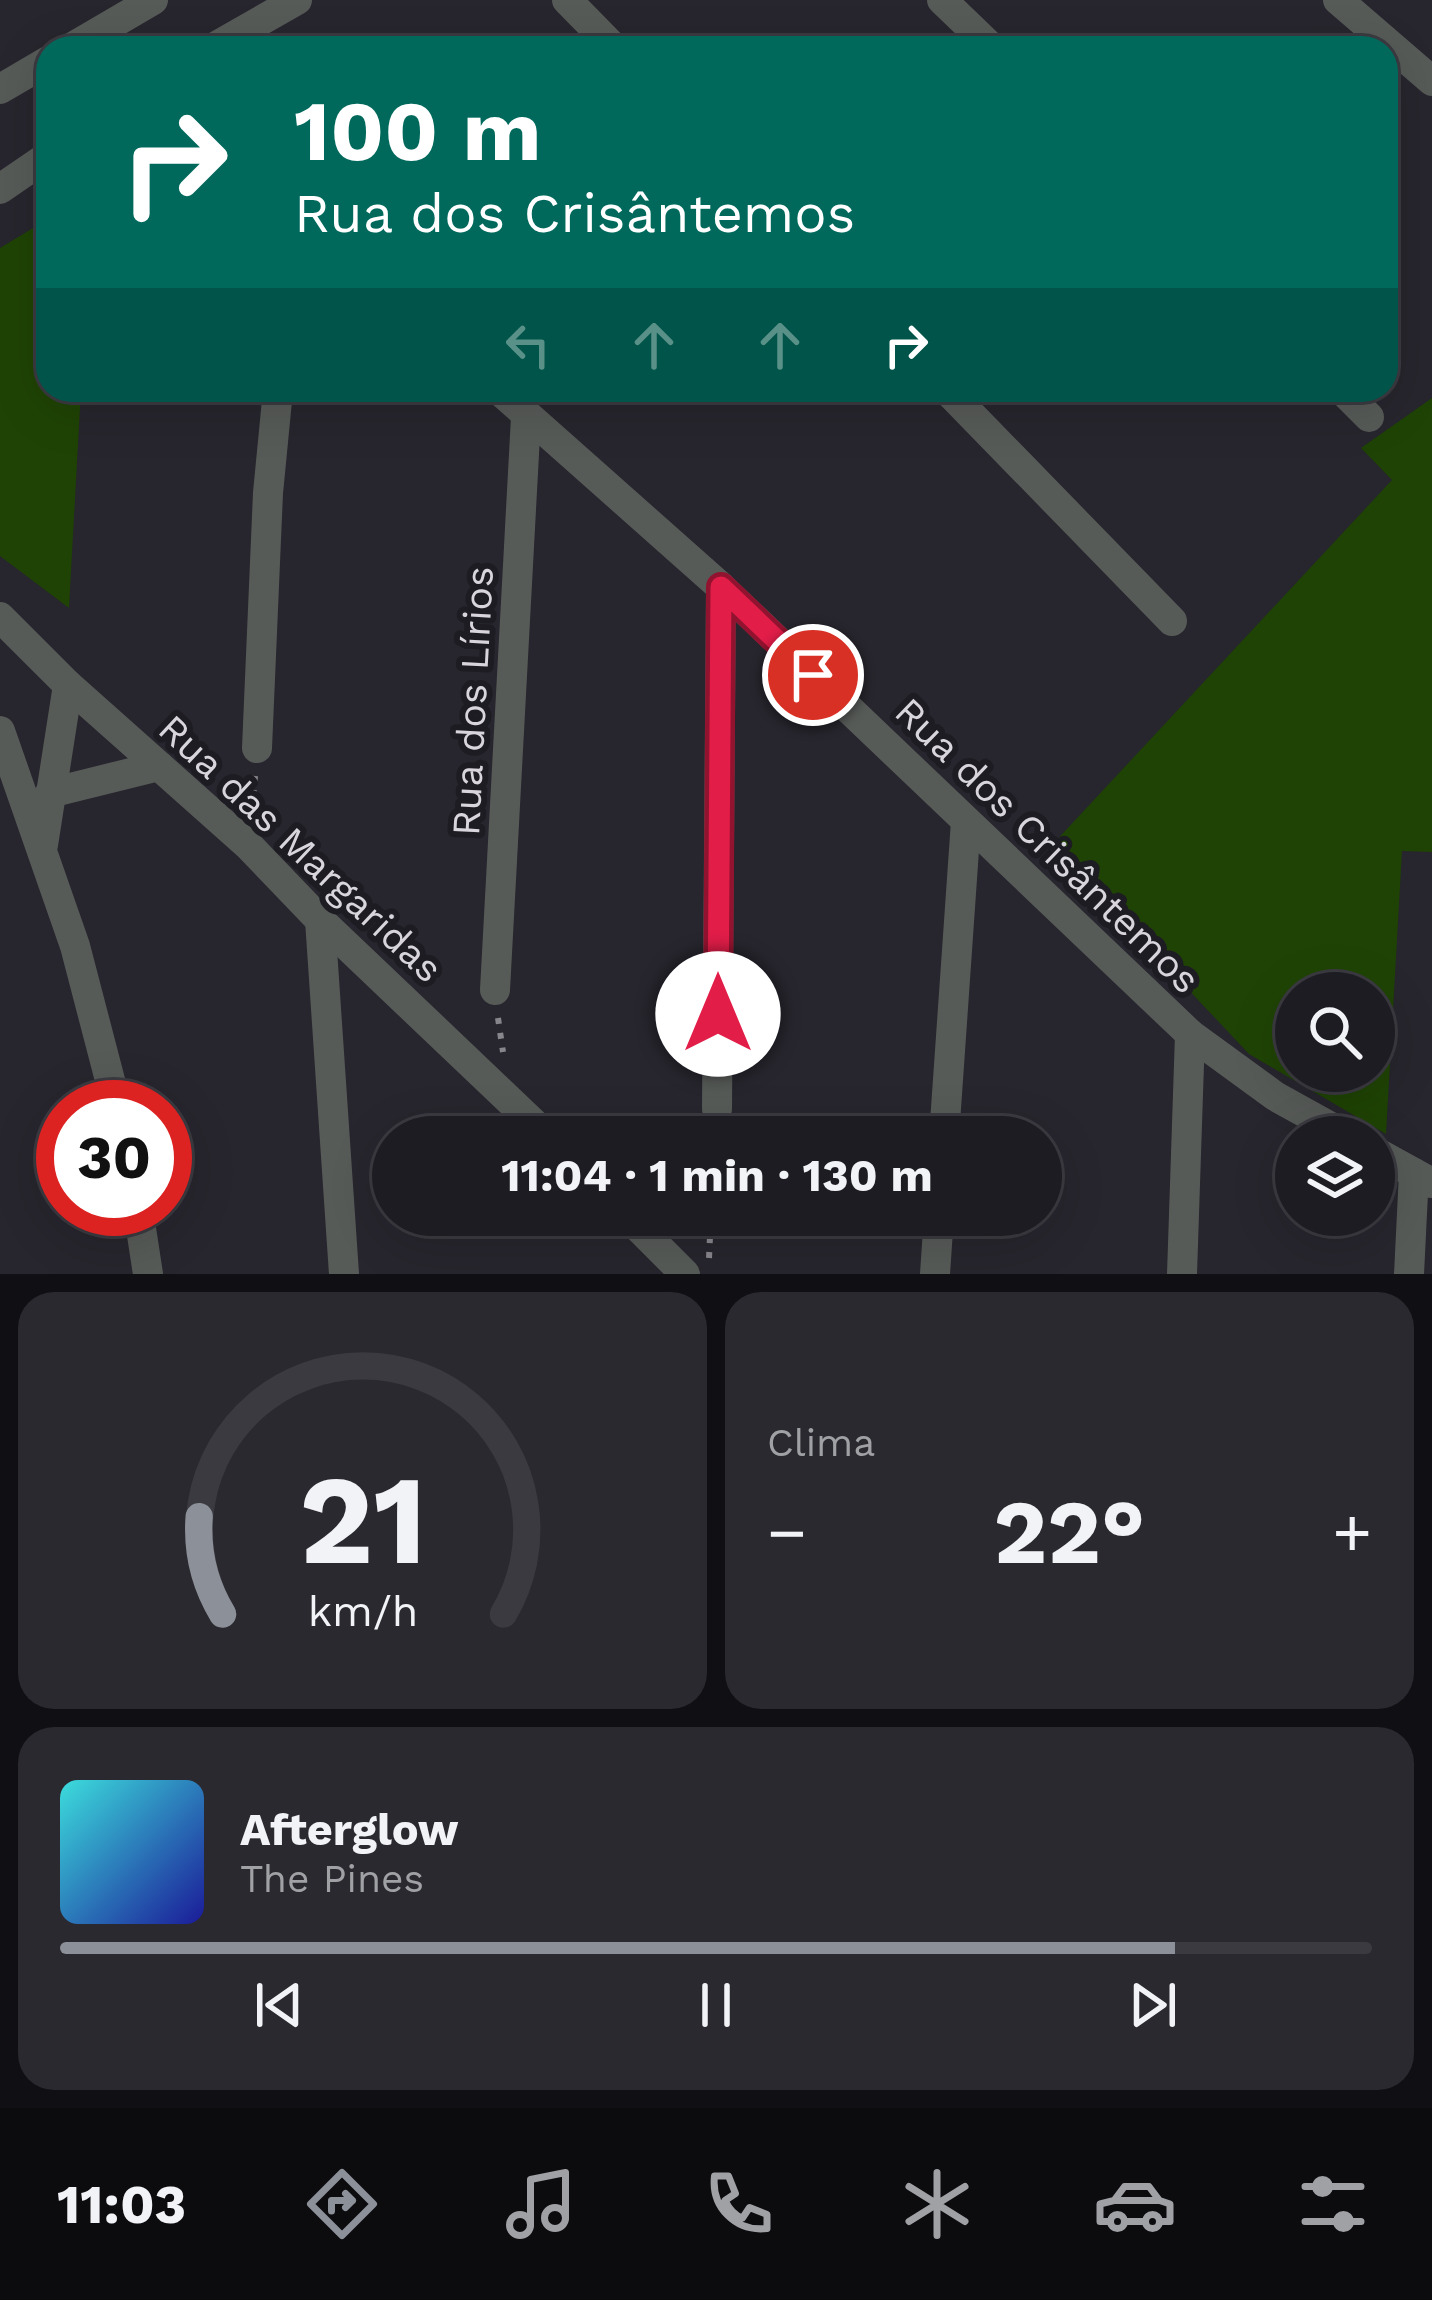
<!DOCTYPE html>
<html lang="pt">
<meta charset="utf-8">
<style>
:root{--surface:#1d1c22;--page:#2a292f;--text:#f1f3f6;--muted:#a0a1a5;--line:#3b3a40;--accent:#8c9099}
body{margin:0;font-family:"Work Sans",sans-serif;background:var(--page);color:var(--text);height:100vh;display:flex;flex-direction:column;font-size:45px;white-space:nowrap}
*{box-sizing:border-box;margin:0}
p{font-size:39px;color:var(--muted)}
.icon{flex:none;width:66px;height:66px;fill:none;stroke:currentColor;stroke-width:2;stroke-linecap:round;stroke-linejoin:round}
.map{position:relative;height:1274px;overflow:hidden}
.panel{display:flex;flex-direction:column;gap:18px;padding:18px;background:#100f13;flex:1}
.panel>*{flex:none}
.hud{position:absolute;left:36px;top:36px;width:1362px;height:366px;border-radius:36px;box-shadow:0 12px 48px #0002,0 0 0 3px var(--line);background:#00695c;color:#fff;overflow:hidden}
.buttons{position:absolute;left:1275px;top:972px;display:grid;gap:24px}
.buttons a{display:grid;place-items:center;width:120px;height:120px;border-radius:50%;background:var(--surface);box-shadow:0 12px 48px #0002,0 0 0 3px var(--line);font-size:60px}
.speed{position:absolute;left:36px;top:1080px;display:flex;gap:24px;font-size:60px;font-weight:700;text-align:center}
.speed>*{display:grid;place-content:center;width:156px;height:156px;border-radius:50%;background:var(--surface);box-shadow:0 12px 48px #0002,0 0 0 3px var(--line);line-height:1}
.speed .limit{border:18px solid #d22;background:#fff;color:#111}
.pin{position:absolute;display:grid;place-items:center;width:102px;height:102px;color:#fff;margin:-51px;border:6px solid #fff;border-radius:50%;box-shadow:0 3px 12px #0007}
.me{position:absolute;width:132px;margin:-66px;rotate:0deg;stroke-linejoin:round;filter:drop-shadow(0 0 9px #0008)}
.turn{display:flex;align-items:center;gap:42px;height:252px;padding:0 60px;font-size:54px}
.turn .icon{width:156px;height:156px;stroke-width:2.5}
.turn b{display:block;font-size:84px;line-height:102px}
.lanes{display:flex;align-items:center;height:114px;padding:0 60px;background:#0003;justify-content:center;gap:60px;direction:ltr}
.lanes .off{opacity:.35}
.big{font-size:90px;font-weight:700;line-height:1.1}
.panel .card{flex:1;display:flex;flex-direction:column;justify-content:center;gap:18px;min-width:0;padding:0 42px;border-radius:36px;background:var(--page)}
.panel .dial{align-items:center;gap:0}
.dial svg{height:312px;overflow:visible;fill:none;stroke:var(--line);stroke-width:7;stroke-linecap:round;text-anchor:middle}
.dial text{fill:var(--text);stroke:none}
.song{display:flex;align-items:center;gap:36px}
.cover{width:144px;height:144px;border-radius:18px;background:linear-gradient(135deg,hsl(180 70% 55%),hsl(240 70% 35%))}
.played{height:12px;border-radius:6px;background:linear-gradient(90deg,var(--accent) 85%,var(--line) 85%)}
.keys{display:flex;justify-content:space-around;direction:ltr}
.heat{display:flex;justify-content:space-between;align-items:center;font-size:66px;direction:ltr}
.panel .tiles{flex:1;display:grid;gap:18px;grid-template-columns:1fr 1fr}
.card:last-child{grid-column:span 2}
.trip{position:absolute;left:372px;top:1116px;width:690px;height:120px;border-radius:60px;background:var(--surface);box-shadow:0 12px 48px #0002,0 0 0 3px var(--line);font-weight:700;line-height:120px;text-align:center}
.menu{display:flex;height:192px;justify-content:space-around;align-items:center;background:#0c0b0e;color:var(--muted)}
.menu .icon{width:84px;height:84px}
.menu .on{color:var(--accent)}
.menu b{font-size:54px;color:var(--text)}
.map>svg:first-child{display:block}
.green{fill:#1f4305;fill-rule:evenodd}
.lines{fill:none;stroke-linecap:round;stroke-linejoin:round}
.path{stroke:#88868d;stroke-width:6;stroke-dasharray:6 9;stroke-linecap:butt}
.minor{stroke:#575b58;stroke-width:30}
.route-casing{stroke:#92132f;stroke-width:30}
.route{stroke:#e11d48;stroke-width:21}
.labels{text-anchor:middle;stroke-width:12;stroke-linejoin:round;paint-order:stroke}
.street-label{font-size:39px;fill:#d8d6dc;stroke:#1e1c23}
</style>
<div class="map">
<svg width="1432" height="1274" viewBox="0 0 1432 1274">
<rect width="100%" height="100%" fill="#27252d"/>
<g class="green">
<polygon points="48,219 48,390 81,390 69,608 0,556 0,248"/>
<path d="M1432 398V852L1402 851 1386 1134 1249 1054 1052 845 1392 480 1361 448ZM1296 993H1374V1071H1296Z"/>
</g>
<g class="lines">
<g class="path">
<polyline points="252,811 255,776"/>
<polyline points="498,1018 503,1052"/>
<polyline points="709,1258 711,1215"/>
</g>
<g class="minor">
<polyline points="567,0 614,48"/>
<polyline points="942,0 992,48"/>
<polyline points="1338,0 1432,81"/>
<polyline points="71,48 153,0"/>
<polyline points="213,48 297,0"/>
<polyline points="0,89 48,61"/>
<polyline points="0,189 48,156"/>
<polyline points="499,390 721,587 1190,1034 1275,1096 1349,1137"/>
<polyline points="947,390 1172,621"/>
<polyline points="1342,390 1369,417"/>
<polyline points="0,617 68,685 249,846 320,920 548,1137"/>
<polyline points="0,731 75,946 117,1107"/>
<polyline points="257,748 268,493 278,390"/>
<polyline points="50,793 159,766"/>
<polyline points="43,845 68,685"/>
<polyline points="320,920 344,1274"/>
<polyline points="495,990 526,417"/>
<polyline points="717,1109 721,587"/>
<polyline points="944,1137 966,821"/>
<polyline points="1374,1151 1432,1183"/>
<polyline points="138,1209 148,1274"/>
<polyline points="626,1215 685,1274"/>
<polyline points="935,1274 939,1215"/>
<polyline points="1182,1274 1190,1034"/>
<polyline points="1409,1274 1414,1173"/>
</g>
</g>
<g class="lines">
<defs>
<polyline id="route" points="718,1014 721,587 813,675"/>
</defs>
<use href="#route" class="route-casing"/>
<use href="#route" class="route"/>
</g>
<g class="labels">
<g class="street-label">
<text transform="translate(472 701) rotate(-87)" y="14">Rua dos Lírios</text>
<text transform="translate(1048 845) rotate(44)" y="14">Rua dos Crisântemos</text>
<text transform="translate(301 848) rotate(43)" y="14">Rua das Margaridas</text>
</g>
</g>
</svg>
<div class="buttons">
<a><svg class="icon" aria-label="search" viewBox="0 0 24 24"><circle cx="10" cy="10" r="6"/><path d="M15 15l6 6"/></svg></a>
<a><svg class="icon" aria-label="layers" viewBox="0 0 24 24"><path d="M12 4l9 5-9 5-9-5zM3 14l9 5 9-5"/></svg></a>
</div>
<div class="speed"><div class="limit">30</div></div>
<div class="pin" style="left:813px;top:675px;background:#d93025"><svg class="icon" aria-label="arrive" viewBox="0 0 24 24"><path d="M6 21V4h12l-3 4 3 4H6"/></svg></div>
<svg class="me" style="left:718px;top:1014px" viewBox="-20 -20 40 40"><circle r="19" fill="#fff"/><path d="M0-13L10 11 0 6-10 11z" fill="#e11d48"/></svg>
<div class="trip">11:04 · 1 min · 130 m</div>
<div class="hud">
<div class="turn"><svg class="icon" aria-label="right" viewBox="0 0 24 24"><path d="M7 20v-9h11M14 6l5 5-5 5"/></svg><div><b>100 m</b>Rua dos Crisântemos</div></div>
<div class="lanes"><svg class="icon off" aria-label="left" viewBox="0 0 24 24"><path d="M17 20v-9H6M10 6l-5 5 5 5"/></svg><svg class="icon off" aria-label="ahead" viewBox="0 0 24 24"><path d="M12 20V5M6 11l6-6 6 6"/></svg><svg class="icon off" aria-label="ahead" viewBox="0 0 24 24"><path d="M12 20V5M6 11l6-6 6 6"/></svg><svg class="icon" aria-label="right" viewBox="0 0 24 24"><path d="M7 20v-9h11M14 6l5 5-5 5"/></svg></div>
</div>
</div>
<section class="panel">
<div class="tiles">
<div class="card dial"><svg viewBox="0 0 100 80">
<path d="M14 69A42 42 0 1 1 86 69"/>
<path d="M14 69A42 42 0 0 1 8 44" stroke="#8c9099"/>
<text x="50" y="56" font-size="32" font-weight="700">21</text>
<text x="50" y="72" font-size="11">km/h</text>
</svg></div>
<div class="card"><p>Clima</p>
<div class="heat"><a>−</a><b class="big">22°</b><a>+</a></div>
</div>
<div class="card">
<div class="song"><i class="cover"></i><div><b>Afterglow</b><p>The Pines</p></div></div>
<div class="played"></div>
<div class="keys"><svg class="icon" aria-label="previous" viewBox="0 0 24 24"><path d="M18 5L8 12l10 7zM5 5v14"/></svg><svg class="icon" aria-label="pause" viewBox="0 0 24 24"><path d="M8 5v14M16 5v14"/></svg><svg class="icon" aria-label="next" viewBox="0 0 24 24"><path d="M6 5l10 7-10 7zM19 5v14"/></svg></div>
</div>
</div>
</section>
<nav class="menu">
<b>11:03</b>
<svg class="icon on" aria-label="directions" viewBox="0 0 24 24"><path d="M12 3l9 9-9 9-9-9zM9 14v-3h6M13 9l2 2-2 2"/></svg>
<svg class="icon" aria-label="music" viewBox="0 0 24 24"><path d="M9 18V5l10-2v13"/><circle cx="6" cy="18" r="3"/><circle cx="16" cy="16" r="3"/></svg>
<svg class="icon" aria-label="phone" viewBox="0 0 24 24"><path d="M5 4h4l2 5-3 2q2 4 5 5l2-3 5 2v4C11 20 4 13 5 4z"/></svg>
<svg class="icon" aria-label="climate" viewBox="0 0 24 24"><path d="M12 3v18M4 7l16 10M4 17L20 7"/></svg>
<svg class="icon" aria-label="car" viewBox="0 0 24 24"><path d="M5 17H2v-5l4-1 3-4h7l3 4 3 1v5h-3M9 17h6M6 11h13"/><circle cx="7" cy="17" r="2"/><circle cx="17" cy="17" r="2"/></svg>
<svg class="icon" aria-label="filters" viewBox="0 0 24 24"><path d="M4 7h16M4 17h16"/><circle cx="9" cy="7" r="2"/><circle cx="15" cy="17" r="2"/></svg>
</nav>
